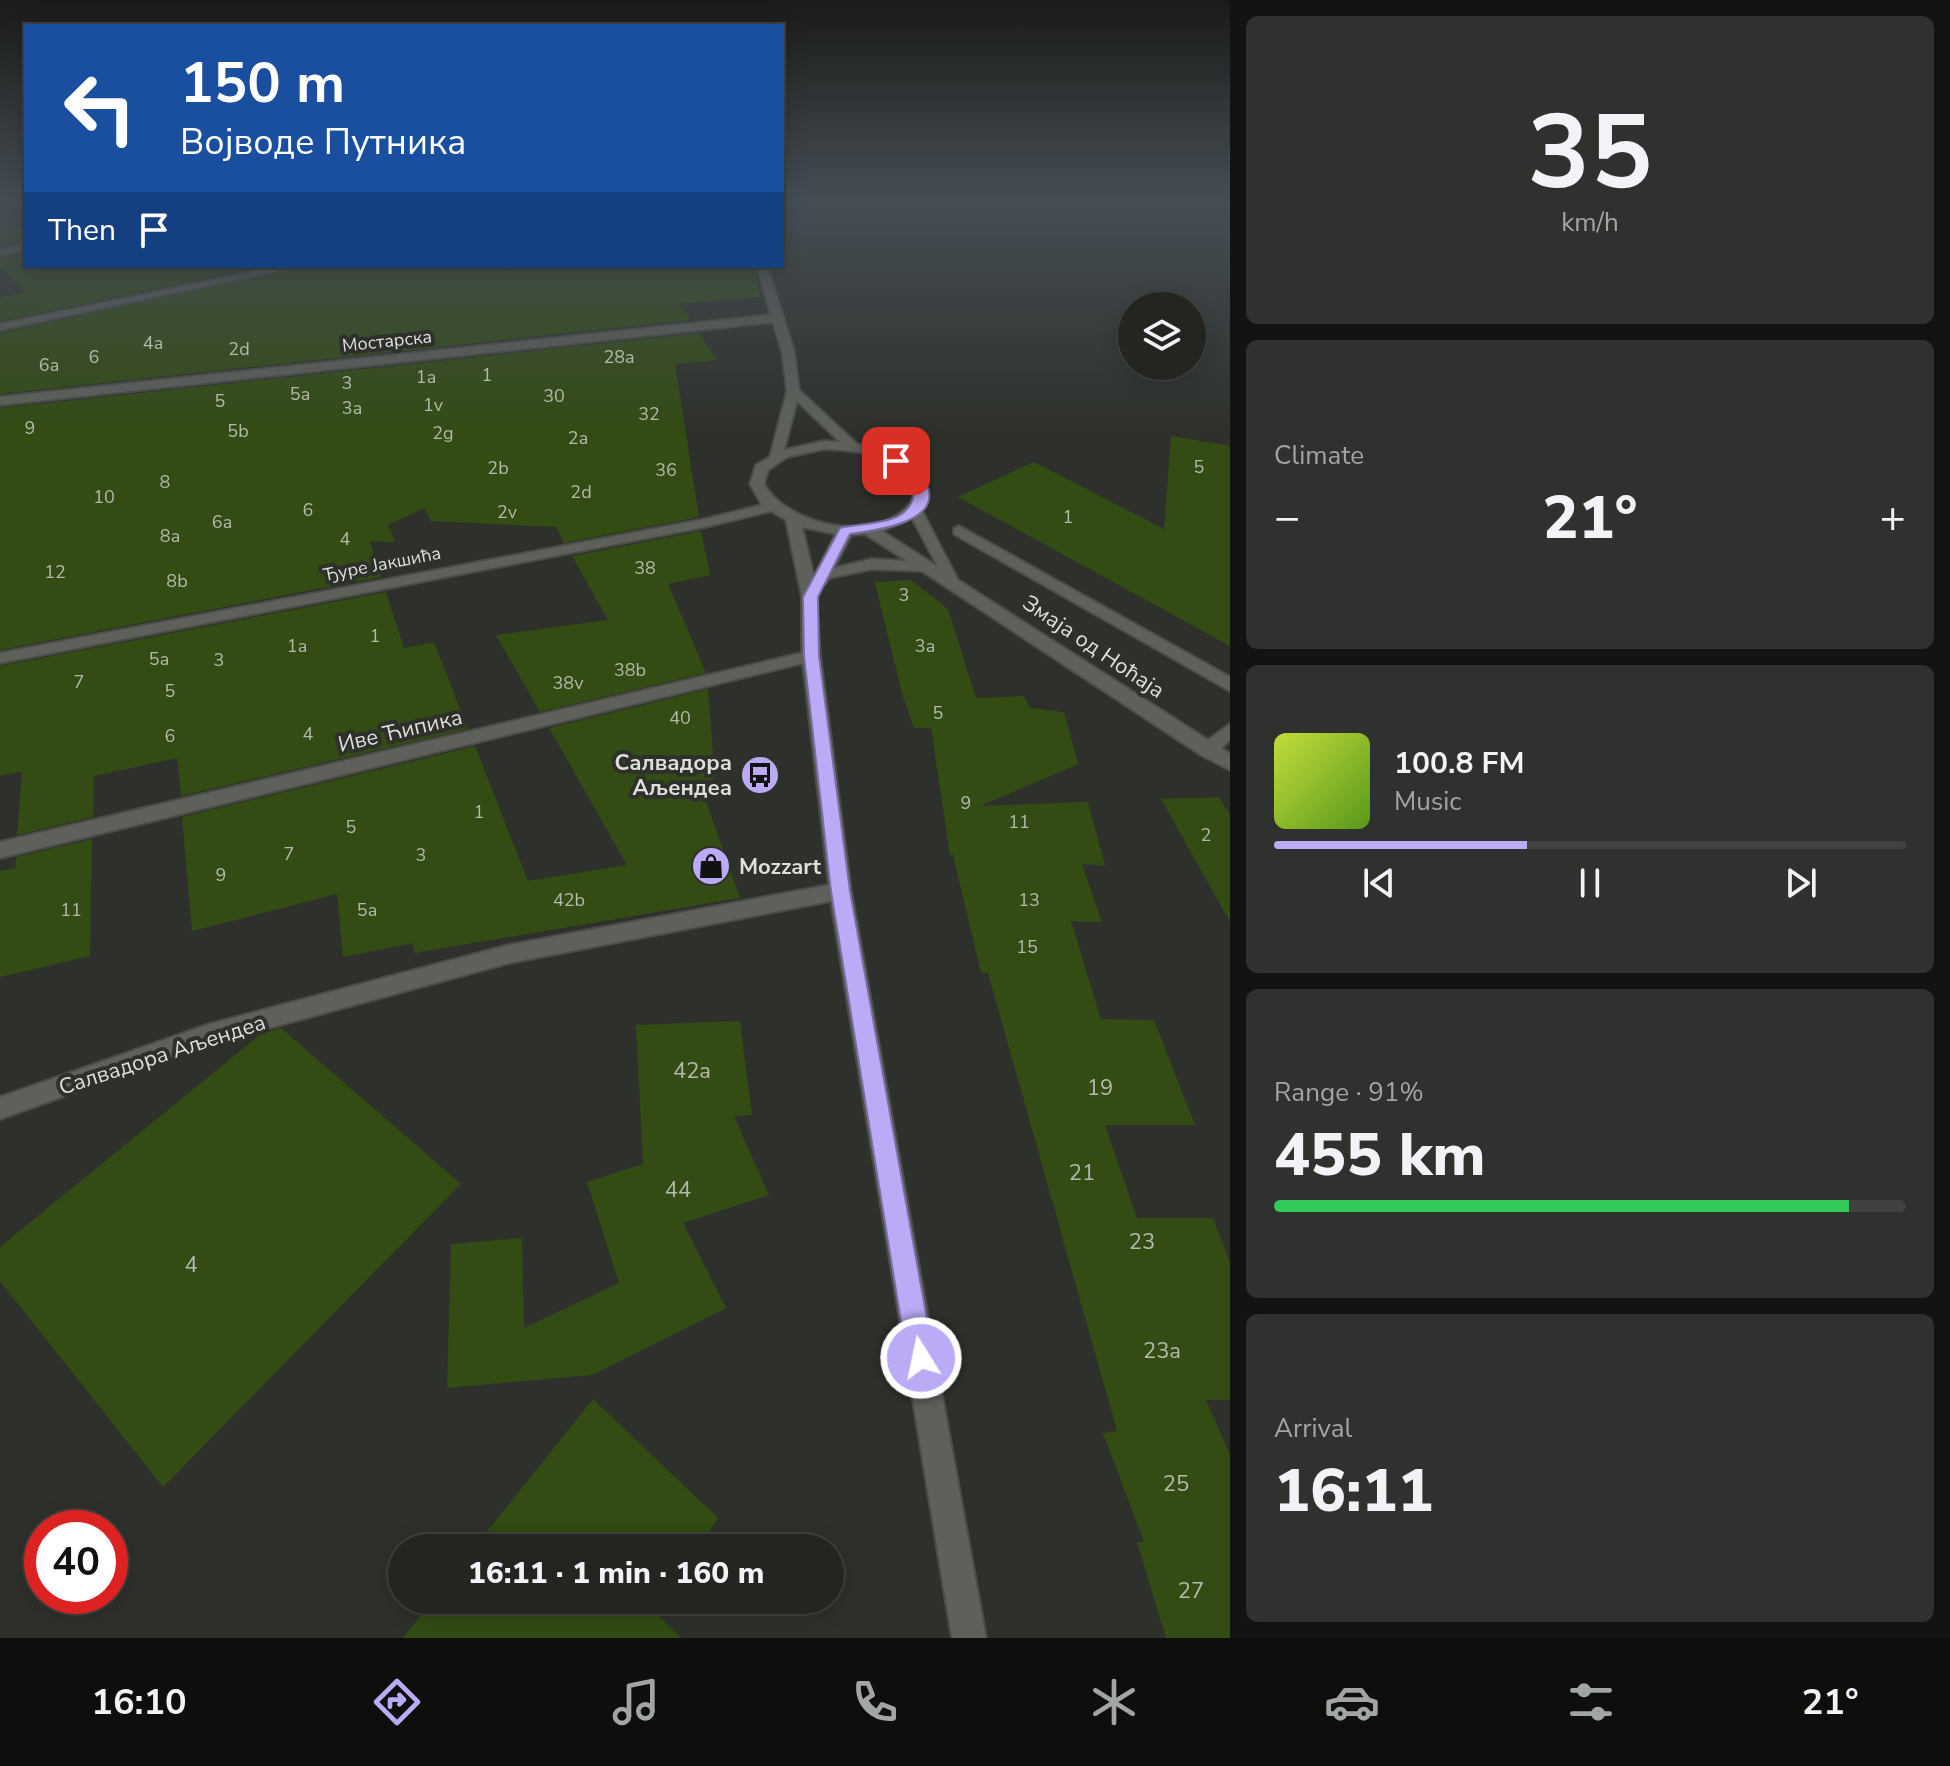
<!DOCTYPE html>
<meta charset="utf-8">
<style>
:root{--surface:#222520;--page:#2e312d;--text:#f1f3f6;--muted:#a2a5a5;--line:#3f423e;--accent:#bbaaf6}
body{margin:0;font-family:"Nunito Sans",sans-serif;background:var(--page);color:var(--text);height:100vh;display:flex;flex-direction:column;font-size:30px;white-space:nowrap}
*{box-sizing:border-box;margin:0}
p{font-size:26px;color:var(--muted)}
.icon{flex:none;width:44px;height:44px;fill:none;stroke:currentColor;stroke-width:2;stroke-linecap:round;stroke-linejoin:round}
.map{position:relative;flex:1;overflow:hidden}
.drawer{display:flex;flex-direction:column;gap:16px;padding:16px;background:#131412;width:720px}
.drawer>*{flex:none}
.banner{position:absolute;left:24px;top:24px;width:760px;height:244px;border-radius:0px;box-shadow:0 4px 20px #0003,0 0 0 2px var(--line);background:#1a4fa0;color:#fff;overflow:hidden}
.buttons{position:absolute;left:1118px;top:292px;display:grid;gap:16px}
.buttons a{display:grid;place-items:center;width:88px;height:88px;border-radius:50%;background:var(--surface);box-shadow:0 4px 20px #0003,0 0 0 2px var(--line);font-size:40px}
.speed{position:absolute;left:24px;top:1510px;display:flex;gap:16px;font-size:40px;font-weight:700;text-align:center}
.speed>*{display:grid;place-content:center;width:104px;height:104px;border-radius:50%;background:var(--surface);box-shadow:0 4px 20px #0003,0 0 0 2px var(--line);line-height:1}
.speed .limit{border:12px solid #d22;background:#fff;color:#111}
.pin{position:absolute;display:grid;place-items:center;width:68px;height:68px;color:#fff;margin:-34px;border-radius:16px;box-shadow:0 4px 12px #0006}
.me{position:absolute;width:88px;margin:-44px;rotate:350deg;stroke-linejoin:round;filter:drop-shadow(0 0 6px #0008)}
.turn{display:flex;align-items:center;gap:28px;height:168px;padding:0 24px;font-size:36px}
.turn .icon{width:104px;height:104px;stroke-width:2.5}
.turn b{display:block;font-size:56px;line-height:68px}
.then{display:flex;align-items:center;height:76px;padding:0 24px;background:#0003;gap:16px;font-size:30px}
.big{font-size:60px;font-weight:800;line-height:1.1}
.drawer .widget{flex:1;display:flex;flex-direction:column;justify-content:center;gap:12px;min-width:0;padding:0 28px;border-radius:12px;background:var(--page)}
.drawer .dial{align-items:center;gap:0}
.dial b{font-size:104px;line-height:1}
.song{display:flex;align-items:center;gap:24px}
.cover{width:96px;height:96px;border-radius:12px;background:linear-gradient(135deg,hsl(70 70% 55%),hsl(90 70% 35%))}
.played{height:8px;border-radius:4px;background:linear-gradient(90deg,var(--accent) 40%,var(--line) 40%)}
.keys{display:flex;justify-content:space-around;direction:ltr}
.heat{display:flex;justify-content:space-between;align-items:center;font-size:44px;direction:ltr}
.charge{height:12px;border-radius:6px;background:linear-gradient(90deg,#34c759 91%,var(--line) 0)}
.trip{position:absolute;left:388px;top:1534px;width:456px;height:80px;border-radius:40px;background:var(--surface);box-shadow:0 4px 20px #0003,0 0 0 2px var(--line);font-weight:800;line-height:80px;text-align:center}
.dock{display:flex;height:128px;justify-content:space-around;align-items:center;background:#0e0f0d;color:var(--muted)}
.dock .icon{width:56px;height:56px}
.dock .selected{color:var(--accent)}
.dock b{font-size:36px;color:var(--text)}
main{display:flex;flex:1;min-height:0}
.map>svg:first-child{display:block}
.building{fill:#324c14}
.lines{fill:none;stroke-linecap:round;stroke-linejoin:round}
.minor-casing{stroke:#4a4c48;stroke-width:4}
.minor{fill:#5d615a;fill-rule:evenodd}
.route{fill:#bbaaf6;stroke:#7a6ea0;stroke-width:2}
.labels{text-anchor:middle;stroke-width:8;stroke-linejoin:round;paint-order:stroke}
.far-street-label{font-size:18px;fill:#dddfdb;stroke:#2e312b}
.number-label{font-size:18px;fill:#b2baa9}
.street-label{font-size:22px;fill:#dddfdb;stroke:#2e312b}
.poi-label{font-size:22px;font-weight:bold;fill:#dddfdb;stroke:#2e312b;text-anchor:end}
.near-number-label{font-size:22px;fill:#b2baa9}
</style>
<main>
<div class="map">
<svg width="1230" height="1638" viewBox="0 0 1230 1638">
<rect width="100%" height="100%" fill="#2e312b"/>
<g class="building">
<polygon points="0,219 26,230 26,241 0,247"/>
<polygon points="26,253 26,266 266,266 0,321 0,297 25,292 0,266 0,259"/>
<polygon points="304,266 754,266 760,297 680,304 691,320 0,394 0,333"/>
<polygon points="699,333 717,360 675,364 699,517 564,543 556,527 431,521 424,508 388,525 395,542 370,541 381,577 0,650 0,408"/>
<polygon points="1171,436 1230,446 1230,646 958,497 1034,462 1164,529"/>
<polygon points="701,531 710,575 668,584 706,673 540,712 496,635 608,620 572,556"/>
<polygon points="911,580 948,609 976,698 1024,696 1030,708 1064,712 1078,764 980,806 1088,802 1105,866 1082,864 1102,922 1071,921 1101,1019 1154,1020 1195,1125 1105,1125 1137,1218 1213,1218 1230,1263 1230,1400 1206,1400 1230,1455 1230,1638 1166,1638 1137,1542 1144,1542 1103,1433 1117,1431 988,973 981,973 953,855 950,855 931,728 914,728 901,690 875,582"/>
<polygon points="386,592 404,648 434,642 468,729 181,796 177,758 94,776 93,817 17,835 22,771 0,776 0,666"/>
<polygon points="708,689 715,779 700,784 740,898 414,953 413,943 343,957 337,894 192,931 182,817 475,746 528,881 627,865 549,728"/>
<polygon points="1219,797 1230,815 1230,922 1161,799"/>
<polygon points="92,839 90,956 0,977 0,871 15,868 16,857"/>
<polygon points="740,1021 752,1115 734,1116 769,1195 683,1223 726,1308 592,1375 447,1388 451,1244 522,1238 524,1328 619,1283 587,1182 643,1164 636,1025"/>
<polygon points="281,1028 461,1184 163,1487 0,1281 0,1247 262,1033"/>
<polygon points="593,1399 718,1518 698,1548 474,1548"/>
<polygon points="433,1600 663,1600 655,1612 681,1638 403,1638"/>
</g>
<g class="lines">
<defs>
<g id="minor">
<polygon points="26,244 26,250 0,256 0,250"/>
<polygon points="281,266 301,266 0,330 0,324"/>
<path d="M757 266H767L794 351 799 390 857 444 892 453 914 467 928 490 921 509 958 580 1208 740 1230 724V740L1221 748 1230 754V770L1201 755 922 571 872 569 829 578 826 583 815 584 820 656 851 891 986 1638H952L831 901 509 963 210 1044 0 1119V1097L210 1024 509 945 829 885 803 663 0 858V842L802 653V597L786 520 771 511 705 527 0 663V653L705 519 762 505 750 484 756 465 770 457 787 391 782 351 773 322 0 405V397L771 315ZM797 401 840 442 824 441 784 450ZM824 449C851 450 901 453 912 485 915 493 913 501 907 507 872 544 787 525 764 484L768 470 787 457ZM912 518 938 567 882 531ZM802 527 836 534 814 577ZM865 534 907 561 872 559 834 568 851 535Z"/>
<polygon points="959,526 1230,677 1230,691 954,534 954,528"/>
</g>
</defs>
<use href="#minor" class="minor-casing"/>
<use href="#minor" class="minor"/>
</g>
<linearGradient id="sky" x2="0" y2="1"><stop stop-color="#191b18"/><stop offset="0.47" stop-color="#464e55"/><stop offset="1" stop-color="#464e55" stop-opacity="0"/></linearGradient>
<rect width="1230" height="429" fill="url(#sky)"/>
<path class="route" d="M896 457C908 461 919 470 925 482 948 522 873 531 850 534L818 597 819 656 850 891 934 1358 930 1367 921 1371 911 1367 907 1358 831 891 804 656 803 597 840 528C869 521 917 527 914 485L890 461Z"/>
<defs>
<symbol id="bus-disc" viewBox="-11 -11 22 22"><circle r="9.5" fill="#bbaaf6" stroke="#2e312b"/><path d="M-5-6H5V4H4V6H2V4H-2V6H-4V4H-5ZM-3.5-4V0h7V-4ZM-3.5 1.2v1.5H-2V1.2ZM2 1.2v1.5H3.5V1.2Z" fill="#111"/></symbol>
<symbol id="shop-disc" viewBox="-11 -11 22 22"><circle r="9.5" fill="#bbaaf6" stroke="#2e312b"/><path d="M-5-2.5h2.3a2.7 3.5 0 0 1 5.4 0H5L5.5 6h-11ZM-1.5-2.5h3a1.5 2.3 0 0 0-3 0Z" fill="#111"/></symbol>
</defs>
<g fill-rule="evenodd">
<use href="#bus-disc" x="738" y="753" width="44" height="44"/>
<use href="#shop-disc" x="689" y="844" width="44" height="44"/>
</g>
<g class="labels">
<g class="far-street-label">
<text transform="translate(387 341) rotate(-6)" y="6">Мостарска</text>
<text transform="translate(382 564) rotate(-11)" y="6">Ђуре Јакшића</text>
</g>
<g class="number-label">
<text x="153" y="349">4a</text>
<text x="239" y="355">2d</text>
<text x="94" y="363">6</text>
<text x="619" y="363">28a</text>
<text x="49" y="371">6a</text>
<text x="487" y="381">1</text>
<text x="426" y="383">1a</text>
<text x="347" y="389">3</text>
<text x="300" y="400">5a</text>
<text x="554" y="402">30</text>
<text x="220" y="407">5</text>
<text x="433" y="411">1v</text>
<text x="352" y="414">3a</text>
<text x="649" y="420">32</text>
<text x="30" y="434">9</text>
<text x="238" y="437">5b</text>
<text x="443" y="439">2g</text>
<text x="578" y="444">2a</text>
<text x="1199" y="473">5</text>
<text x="498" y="474">2b</text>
<text x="666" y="476">36</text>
<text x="165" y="488">8</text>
<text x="581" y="498">2d</text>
<text x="104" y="503">10</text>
<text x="308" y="516">6</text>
<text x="507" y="518">2v</text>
<text x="1068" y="523">1</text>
<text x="222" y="528">6a</text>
<text x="170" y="542">8a</text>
<text x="345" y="545">4</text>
<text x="645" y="574">38</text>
<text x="55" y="578">12</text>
<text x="177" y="587">8b</text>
<text x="904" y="601">3</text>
<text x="375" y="642">1</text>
<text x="297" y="652">1a</text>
<text x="925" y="652">3a</text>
<text x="159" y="665">5a</text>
<text x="219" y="666">3</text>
<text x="630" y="676">38b</text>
<text x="79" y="688">7</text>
<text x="568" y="689">38v</text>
<text x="170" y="697">5</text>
<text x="938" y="719">5</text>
<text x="680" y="724">40</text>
<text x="308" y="740">4</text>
<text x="170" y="742">6</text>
<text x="966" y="809">9</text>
<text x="479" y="818">1</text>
<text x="1019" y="828">11</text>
<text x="351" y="833">5</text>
<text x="1206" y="841">2</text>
<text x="289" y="860">7</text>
<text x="421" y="861">3</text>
<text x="221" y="881">9</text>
<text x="569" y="906">42b</text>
<text x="1029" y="906">13</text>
<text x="71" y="916">11</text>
<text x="367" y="916">5a</text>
<text x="1027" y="953">15</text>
</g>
<g class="street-label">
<text transform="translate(1094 646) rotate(34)" y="8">Змаја од Ноћаја</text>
<text transform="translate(400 730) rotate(-13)" y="8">Иве Ћипика</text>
<text transform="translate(162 1054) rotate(-18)" y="8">Салвадора Аљендеа</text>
</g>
<g class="poi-label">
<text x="732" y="770">Салвадора<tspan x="732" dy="25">Аљендеа</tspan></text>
<text x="739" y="874" text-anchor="start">Mozzart</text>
</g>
<g class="near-number-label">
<text x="692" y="1078">42a</text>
<text x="1100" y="1095">19</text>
<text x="1082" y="1180">21</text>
<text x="678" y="1197">44</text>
<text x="1142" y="1249">23</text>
<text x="191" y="1272">4</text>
<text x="1162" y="1358">23a</text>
<text x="1176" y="1491">25</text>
<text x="1191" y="1598">27</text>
</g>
</g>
</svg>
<div class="buttons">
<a><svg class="icon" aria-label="layers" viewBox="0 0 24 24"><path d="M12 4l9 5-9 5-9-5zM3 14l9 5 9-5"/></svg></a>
</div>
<div class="speed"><div class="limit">40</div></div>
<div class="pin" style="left:896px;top:461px;background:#d93025"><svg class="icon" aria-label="arrive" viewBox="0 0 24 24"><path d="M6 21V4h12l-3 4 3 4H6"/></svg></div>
<svg class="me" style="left:921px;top:1358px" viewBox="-20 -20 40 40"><circle r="17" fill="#bbaaf6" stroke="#fff" stroke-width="3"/><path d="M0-11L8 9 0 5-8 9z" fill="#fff"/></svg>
<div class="trip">16:11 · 1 min · 160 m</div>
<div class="banner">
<div class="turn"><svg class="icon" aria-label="left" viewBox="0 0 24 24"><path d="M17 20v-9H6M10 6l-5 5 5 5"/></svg><div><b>150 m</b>Војводе Путника</div></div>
<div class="then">Then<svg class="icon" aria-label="arrive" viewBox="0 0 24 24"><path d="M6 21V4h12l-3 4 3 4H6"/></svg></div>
</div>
</div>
<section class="drawer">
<div class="widget dial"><b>35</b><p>km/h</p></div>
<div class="widget"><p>Climate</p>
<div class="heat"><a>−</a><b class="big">21°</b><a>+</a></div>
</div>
<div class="widget">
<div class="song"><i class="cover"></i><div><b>100.8 FM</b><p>Music</p></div></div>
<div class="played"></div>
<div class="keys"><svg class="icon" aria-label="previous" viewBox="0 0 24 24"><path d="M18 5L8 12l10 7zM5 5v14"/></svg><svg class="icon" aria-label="pause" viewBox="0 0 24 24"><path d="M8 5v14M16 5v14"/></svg><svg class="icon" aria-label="next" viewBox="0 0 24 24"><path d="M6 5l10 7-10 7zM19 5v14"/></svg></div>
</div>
<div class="widget"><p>Range · 91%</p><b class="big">455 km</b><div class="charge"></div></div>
<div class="widget"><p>Arrival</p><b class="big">16:11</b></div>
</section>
</main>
<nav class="dock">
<b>16:10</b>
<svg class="icon selected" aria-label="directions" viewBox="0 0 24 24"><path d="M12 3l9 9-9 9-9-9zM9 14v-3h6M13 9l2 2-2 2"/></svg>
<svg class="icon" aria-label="music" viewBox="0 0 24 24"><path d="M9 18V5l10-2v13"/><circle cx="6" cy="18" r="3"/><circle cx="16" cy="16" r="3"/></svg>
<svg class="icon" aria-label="phone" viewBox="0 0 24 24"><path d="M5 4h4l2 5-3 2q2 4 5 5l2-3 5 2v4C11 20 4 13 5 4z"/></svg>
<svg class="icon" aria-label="climate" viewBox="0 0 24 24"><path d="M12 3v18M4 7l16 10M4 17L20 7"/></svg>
<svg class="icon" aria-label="car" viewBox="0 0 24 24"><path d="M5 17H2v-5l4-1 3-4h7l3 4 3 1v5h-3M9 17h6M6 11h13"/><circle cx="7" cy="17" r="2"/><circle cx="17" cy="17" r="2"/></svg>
<svg class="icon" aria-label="filters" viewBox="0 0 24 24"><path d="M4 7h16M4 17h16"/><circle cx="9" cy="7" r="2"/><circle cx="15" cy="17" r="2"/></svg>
<b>21°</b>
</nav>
